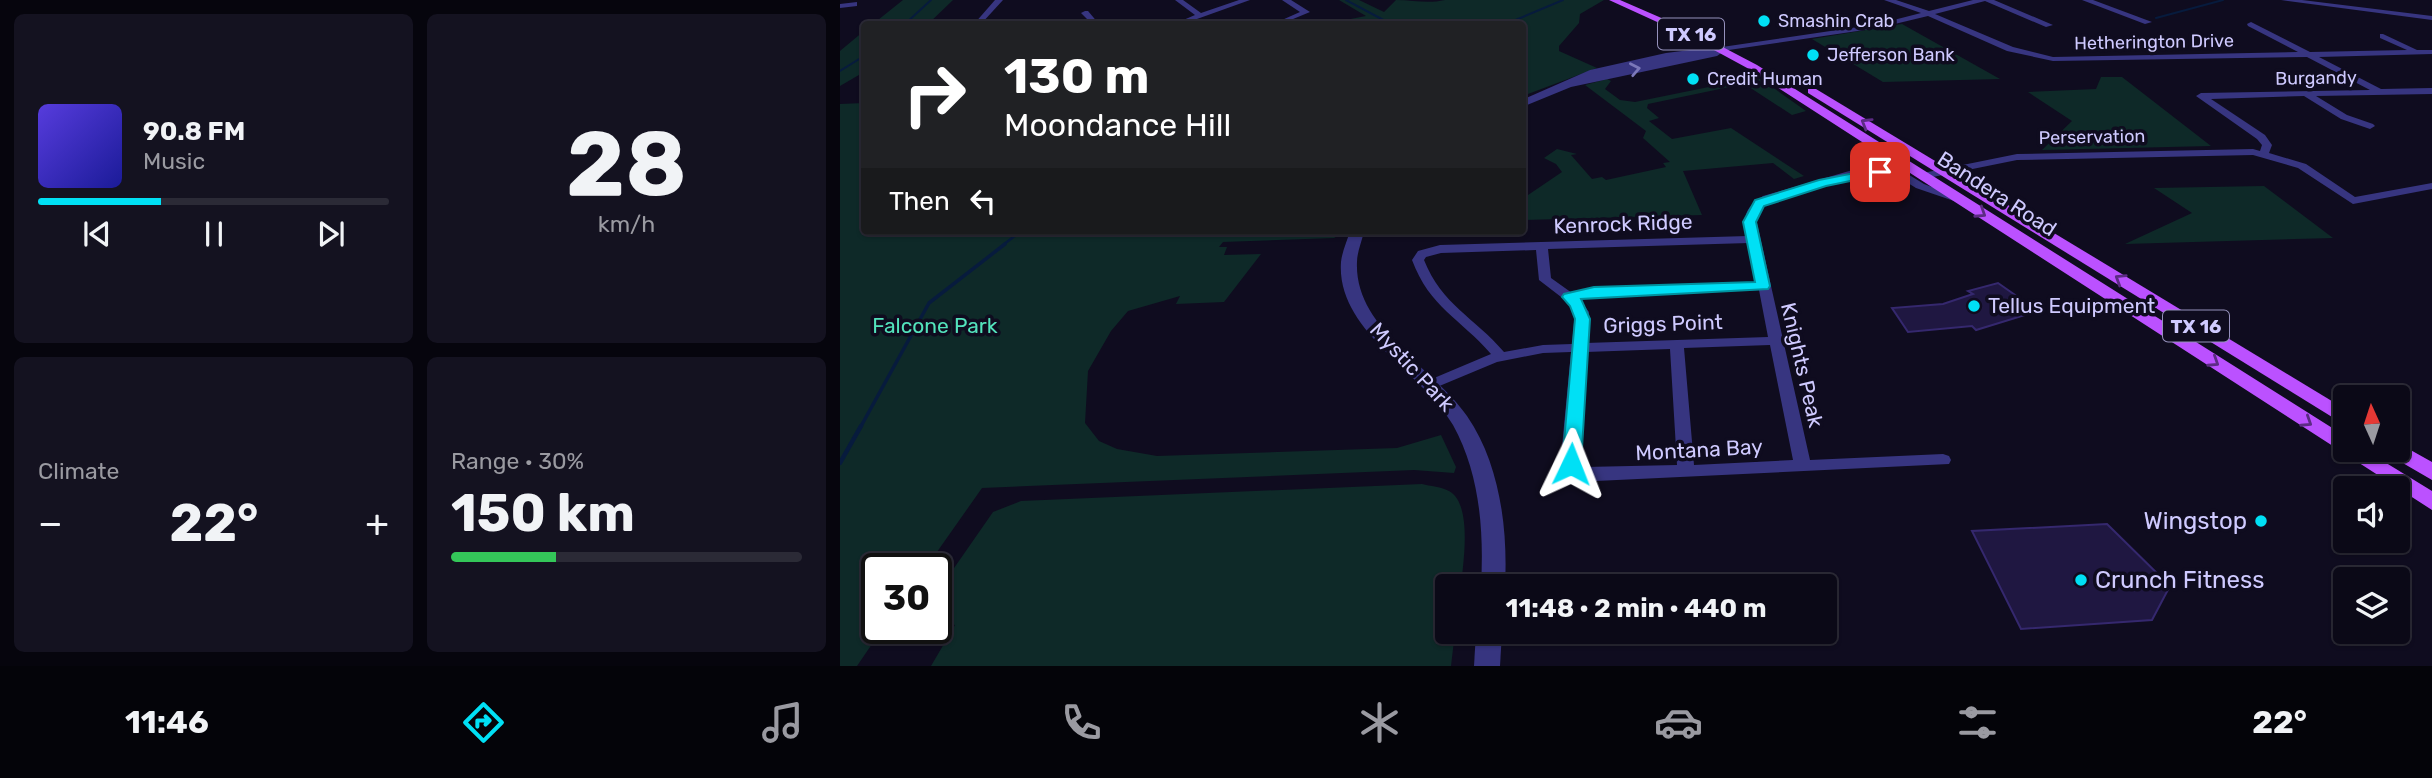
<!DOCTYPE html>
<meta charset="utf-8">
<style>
:root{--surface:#0b0917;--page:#141220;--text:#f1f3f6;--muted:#9a9aa1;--line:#2b2a36;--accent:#00e0f5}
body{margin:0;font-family:Rubik,sans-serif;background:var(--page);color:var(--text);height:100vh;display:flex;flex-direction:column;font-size:26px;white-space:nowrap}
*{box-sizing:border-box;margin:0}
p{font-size:23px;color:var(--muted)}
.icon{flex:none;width:38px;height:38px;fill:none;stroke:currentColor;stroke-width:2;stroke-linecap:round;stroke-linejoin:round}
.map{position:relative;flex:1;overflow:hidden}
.details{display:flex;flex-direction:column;gap:14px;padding:14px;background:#06050d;width:840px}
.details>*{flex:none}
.guide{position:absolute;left:21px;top:21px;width:665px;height:214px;border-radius:7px;box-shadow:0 2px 5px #0004,0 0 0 2px var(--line);background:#202124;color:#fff;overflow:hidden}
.needle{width:46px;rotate:357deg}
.controls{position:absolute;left:1493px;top:385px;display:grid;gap:14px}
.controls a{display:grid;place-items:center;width:77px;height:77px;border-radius:7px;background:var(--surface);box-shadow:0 2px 5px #0004,0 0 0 2px var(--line);font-size:35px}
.speed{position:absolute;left:21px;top:553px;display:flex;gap:14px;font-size:35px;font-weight:700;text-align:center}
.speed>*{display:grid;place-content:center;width:91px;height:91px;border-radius:50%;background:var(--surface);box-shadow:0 2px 5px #0004,0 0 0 2px var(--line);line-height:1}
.speed .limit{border:4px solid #111;border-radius:10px;background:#fff;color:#111}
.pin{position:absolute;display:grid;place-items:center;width:60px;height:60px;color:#fff;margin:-30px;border-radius:14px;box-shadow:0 4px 10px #0006}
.me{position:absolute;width:77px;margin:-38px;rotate:2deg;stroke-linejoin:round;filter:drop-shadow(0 0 5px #0008)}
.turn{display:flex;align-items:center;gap:24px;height:147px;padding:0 28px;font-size:32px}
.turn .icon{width:91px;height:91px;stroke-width:2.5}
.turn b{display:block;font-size:49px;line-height:60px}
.then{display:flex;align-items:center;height:66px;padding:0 28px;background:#0003;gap:14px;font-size:26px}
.big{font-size:52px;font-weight:700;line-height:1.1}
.details .card{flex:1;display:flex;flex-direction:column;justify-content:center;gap:10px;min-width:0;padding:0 24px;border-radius:10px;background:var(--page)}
.details .dial{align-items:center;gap:0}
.dial b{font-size:91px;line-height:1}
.song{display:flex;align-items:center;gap:21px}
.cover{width:84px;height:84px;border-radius:10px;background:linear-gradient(135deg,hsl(250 70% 55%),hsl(240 70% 35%))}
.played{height:7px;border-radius:4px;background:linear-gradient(90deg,var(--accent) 35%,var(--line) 35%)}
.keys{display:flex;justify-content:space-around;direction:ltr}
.heat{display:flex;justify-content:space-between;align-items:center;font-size:38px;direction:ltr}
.charge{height:10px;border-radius:5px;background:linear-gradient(90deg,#34c759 30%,var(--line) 0)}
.details .tiles{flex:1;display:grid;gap:14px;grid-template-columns:repeat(2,1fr)}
.trip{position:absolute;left:595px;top:574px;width:402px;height:70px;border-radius:7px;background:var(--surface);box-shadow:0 2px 5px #0004,0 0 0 2px var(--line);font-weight:700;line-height:70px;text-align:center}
.menu{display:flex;height:112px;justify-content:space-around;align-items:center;background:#040409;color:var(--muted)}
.menu .icon{width:49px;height:49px}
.menu .on{color:var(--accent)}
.menu b{font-size:32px;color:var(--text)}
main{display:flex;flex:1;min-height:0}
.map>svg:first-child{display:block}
.green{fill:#0e2928}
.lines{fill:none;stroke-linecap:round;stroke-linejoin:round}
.stream-far3{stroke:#071b3d;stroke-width:2}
.stream-far2{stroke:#071b3d;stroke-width:2.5}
.stream-far1{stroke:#071b3d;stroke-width:3.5}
.stream{stroke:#071b3d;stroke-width:4.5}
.building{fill:#1f1741;stroke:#35286e;stroke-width:2}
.minor{fill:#373580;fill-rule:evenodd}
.tertiary{fill:#373580;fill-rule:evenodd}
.primary{fill:#bb51ff;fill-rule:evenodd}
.oneway{stroke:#7b78b9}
.oneway2{stroke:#5c2b84}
.route{fill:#00e0f5;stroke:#00929f;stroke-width:2}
.poi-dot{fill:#00e0f5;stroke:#0f0c1f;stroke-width:2.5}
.labels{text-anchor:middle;stroke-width:7;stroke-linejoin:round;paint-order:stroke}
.far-poi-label{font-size:18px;fill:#cfcaff;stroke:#0f0c1f;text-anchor:start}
.far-street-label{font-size:18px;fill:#cfcaff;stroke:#0f0c1f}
.shield{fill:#0f0c1f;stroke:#9591bc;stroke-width:2}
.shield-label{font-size:19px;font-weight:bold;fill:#cfcaff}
.street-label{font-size:21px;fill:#cfcaff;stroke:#0f0c1f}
.poi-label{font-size:21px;fill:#cfcaff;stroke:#0f0c1f;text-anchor:start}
.park-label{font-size:21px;fill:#53e2bc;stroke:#0f0c1f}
.near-poi-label{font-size:24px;fill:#cfcaff;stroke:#0f0c1f;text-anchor:end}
</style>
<main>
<section class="details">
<div class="tiles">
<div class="card">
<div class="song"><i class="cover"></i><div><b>90.8 FM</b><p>Music</p></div></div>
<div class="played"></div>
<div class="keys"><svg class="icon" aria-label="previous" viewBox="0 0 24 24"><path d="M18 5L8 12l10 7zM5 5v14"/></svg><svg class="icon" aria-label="pause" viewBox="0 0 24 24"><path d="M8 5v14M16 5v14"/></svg><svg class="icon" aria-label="next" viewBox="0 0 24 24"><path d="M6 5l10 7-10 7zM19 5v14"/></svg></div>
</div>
<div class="card dial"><b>28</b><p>km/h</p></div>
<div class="card"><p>Climate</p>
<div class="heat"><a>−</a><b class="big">22°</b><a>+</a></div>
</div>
<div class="card"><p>Range · 30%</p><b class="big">150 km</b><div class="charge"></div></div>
</div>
</section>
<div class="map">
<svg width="1592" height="666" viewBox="0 0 1592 666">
<rect width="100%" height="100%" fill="#0f0c1f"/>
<g class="green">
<polygon points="63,0 113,0 88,24 33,24"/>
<path d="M499 0H519L544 12 556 0C574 0 587 4 605 0H764L740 14 739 23 719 46V51L757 68 683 96 682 24H485L526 16Z"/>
<polygon points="1062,24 1160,79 1043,82 972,39"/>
<polygon points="24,31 24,72 0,86 0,51"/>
<polygon points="918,77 966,111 952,115 906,85 899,85 808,104 807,108 819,118 809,121 832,139 891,128 964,176 954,179 933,163 843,171 862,215 683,220 682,199 722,172 716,164 704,158 717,149 737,154 731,155 752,179 762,177 766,180 826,167 823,163 830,162 803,138 806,131 745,85 767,79 771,81 765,89 780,100 795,102"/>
<polygon points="1261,77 1282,77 1371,146 1202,150 1232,121 1188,92 1256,89"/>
<polygon points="24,103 24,231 506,231 494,238 383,242 379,247 387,247 384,255 421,254 384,302 336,304 340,296 288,311 271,331 248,371 245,423 259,441 277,449 317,456 557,448 601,435 616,467 614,473 574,470 142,488 85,569 37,569 37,628 43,628 17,666 0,666 0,104"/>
<polygon points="1424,186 1493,238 1285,244 1352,213 1314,188"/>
<path d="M582 484C590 486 602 487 609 491 633 504 623 564 621 586H607V632H615L611 666H91L115 625 96 620V594L153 512 181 501Z"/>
</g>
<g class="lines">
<g class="stream-far3">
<polyline points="506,0 551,24"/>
<polyline points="1316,18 1383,0"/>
<polyline points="65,24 91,0"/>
<polyline points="666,24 723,0"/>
<polyline points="0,71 24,56"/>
</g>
<polyline class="stream-far2" points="163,245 181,231"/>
<polyline class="stream-far1" points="20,428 89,303 165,244"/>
<polyline class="stream" points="0,463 21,426"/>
</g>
<g class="building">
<polygon points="1158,283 1198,311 1136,330 1132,326 1068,332 1052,308 1103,304 1133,294 1128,291"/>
<polygon points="1267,524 1330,586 1312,620 1181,629 1132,531"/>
</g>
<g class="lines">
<g class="minor">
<polygon points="155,0 163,0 141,24 134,24"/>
<polygon points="335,0 343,0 361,13 399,0 410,0 343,24 334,24 355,15"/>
<polygon points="442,0 451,0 470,12 441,24 433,24 460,12"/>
<polygon points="1044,0 1056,0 1089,11 1133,0 1154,0 1213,25 1206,27 1145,1 1095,14 1173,47 1213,57 1458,52 1408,26 1407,24 1411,22 1470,52 1567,50 1540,38 1540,34 1543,34 1577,50 1592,50 1592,54 1479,57 1541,89 1592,88 1592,94 1476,96 1507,115 1533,124 1535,126 1530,129 1501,119 1464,96 1371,99 1425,135 1432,145 1429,153 1466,164 1515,197 1592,183 1592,189 1513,204 1458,168 1413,155 1177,160 1083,179 1078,176 1083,173 1177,154 1413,149 1420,151 1422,145 1417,139 1356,96 1361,93 1530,90 1467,57 1213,61 1167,51 1088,16 1038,28 882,51 878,49 882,47 1038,24 1081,13"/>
<polygon points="1242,0 1253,0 1312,22 1305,24"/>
<polygon points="1441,0 1462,0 1592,16 1592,20"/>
<polygon points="17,2 17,6 0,8 0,4"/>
<polygon points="245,11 248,11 259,24 252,24 241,13"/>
<path d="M1049 151 1054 154 1048 166 1039 169 1061 170 1084 184 1124 199 1122 201H1114L1076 188 1055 175H1033L1028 172 931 200 919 210 916 219 970 460 1103 454 1109 456 1111 460 1109 464 756 481 734 477 721 457 731 352 703 353 657 362 597 387 592 389 584 384 587 381 651 354C620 318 590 308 572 260L578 251 600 245 908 236C903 213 905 209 923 196L1040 162 1045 152ZM909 243 917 282 754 288 732 293 711 278 708 249ZM696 250 699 280 725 300 735 312 732 344 703 345 664 352C634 317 602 305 584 260L586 257 601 253ZM919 290 928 337 746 343 749 312 739 299 754 296ZM930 345 953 460 854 465 844 348ZM830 349 837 465 745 467 737 456 746 352Z"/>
</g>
<g class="tertiary">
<polygon points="882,46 887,49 877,56 731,87 682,107 682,100 750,70 826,53"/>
<path d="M510 231H524C522 241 517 252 517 262 514 329 594 367 627 416 660 464 668 529 665 586H641C644 531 640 474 613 425 583 372 496 331 501 262 502 252 507 241 510 231Z"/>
<polygon points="636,632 662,632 660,666 634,666"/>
</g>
<g class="primary">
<polygon points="769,0 780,0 856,33 917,65 1505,436 1505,450 1525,450 1592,491 1592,510 909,69 850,37"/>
<polygon points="968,89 976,89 1505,409 1505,425 968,93"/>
<polygon points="1558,443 1592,462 1592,480 1549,455 1546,450 1558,450"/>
</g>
</g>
<defs><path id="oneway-chevron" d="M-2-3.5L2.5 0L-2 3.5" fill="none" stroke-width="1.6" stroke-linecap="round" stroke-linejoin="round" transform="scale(1.75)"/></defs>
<use class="oneway" href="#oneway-chevron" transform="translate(795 69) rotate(-11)"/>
<g class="oneway2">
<use href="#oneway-chevron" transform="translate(1026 123) rotate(-149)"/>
<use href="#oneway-chevron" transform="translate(1141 213) rotate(33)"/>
<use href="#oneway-chevron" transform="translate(1280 279) rotate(-148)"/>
<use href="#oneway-chevron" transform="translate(1374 362) rotate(33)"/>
<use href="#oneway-chevron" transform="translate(1467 422) rotate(33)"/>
</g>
<polygon class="route" points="1040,168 1046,172 1044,174 986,186 924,206 916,222 930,286 928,289 741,299 750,319 741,464 738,469 724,469 722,464 735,319 730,306 722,297 724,294 754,287 915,282 903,222 915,200 979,180"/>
<g class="poi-dot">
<circle cx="924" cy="21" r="7"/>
<circle cx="973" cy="55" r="7"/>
<circle cx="853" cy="79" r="7"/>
<circle cx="1134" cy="306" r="7"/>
<circle cx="1421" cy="521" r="7"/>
<circle cx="1241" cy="580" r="7"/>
</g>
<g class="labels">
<g class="far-poi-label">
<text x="938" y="27">Smashin Crab</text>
<text x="987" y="61">Jefferson Bank</text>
<text x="867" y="85">Credit Human</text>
</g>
<g class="far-street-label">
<text transform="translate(1314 42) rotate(-1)" y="6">Hetherington Drive</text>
<text transform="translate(1476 78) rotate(-1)" y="6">Burgandy</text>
<text transform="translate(1252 137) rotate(-1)" y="6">Perservation</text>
</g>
<g class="shield">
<rect x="818" y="18.5" width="66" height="31" rx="5"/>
<rect x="1323" y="310.5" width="66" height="31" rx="5"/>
</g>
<g class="shield-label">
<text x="851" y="41">TX 16</text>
<text x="1356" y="333">TX 16</text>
</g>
<g class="street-label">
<text transform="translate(1157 194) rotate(33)" y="7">Bandera Road</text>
<text transform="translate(783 224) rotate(-2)" y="7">Kenrock Ridge</text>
<text transform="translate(823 324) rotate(-2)" y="7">Griggs Point</text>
<text transform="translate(962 365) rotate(77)" y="7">Knights Peak</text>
<text transform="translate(572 367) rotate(47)" y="7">Mystic Park</text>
<text transform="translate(859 450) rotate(-3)" y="7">Montana Bay</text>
</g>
<g class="poi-label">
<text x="1148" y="313">Tellus Equipment</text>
</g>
<g class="park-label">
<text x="95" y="333">Falcone Park</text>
</g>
<g class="near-poi-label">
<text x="1407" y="529">Wingstop</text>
<text x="1255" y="588" text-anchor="start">Crunch Fitness</text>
</g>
</g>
</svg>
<div class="controls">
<a><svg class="needle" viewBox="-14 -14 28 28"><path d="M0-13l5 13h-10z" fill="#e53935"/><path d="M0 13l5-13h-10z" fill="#9a9aa1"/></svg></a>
<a><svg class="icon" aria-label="sound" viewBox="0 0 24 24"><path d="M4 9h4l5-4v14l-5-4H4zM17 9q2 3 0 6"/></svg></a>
<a><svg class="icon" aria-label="layers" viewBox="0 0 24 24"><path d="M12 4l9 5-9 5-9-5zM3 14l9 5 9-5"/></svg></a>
</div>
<div class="speed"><div class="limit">30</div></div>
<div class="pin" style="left:1040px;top:172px;background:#d93025"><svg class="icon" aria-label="arrive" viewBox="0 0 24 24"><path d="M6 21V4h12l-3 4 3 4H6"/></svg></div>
<svg class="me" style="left:731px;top:464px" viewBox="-20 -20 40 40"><path d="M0-17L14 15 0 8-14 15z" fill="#00e0f5" stroke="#fff" stroke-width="4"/></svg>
<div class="trip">11:48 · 2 min · 440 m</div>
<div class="guide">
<div class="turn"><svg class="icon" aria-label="right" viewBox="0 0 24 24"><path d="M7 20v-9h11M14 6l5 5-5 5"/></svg><div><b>130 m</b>Moondance Hill</div></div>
<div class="then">Then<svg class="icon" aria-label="left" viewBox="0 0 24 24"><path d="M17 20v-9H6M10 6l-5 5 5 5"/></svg></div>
</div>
</div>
</main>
<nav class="menu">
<b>11:46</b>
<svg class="icon on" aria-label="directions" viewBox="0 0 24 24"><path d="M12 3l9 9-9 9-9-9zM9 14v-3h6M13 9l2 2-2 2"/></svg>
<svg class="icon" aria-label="music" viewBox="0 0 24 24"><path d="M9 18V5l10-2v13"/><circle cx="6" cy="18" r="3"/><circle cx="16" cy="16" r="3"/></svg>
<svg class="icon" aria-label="phone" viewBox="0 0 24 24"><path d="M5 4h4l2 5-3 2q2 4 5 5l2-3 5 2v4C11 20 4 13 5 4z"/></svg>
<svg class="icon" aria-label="climate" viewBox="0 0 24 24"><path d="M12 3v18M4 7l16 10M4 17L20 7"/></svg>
<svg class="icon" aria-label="car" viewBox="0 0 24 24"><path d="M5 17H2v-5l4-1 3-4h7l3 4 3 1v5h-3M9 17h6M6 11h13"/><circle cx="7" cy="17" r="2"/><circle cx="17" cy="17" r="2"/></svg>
<svg class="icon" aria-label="filters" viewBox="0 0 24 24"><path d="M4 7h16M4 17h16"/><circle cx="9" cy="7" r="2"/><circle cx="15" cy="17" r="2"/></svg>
<b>22°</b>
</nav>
